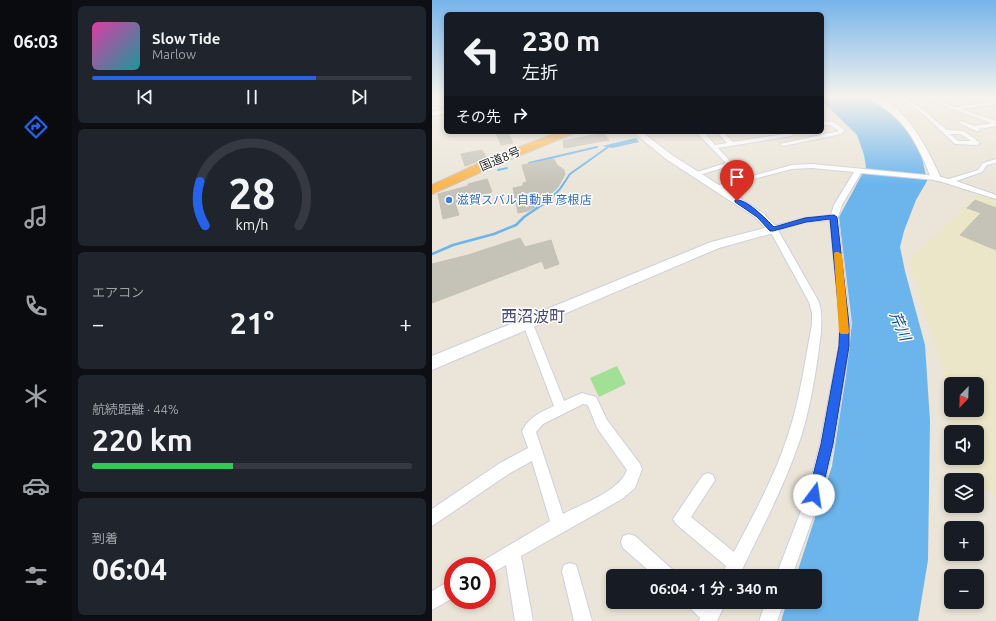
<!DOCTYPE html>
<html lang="ja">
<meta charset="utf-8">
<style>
:root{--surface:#171b24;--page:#20242c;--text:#f1f3f6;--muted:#9ea1a6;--line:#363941;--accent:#2563eb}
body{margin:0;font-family:Ubuntu,"Noto Sans JP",sans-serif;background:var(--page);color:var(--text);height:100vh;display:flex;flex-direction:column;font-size:15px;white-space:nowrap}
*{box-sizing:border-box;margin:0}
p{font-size:13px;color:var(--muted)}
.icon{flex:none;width:22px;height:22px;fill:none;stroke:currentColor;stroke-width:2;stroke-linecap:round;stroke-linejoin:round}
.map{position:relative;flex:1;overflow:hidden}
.sheet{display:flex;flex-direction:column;gap:6px;padding:6px;background:#0d0f14;width:360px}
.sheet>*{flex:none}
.top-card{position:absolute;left:12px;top:12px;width:380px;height:122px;border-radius:6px;box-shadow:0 2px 6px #0003;background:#171b24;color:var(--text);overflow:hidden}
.needle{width:26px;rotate:203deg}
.fabs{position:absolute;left:512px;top:377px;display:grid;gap:8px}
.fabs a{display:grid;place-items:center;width:40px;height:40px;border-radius:6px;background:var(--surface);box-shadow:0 2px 6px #0003;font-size:20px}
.speed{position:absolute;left:12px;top:557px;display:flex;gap:8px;font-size:20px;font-weight:700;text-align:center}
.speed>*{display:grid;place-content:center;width:52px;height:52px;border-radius:50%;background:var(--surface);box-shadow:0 2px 6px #0003;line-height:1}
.speed .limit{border:6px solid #d22;background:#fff;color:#111}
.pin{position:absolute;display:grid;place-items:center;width:34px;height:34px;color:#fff;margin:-41px -17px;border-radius:50% 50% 50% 0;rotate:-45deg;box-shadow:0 0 4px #0007}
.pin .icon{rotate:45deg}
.me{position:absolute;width:44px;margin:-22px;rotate:14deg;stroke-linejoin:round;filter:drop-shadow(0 0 3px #0008)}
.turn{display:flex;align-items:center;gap:14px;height:84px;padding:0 12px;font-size:18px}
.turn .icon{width:52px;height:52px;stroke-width:2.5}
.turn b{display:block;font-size:28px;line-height:34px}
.then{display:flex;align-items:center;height:38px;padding:0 12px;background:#0003;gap:8px;font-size:15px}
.big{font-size:30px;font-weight:600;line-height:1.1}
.sheet .tile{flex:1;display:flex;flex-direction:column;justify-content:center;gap:6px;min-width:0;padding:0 14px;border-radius:6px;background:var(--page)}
.sheet .dial{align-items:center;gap:0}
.dial svg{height:104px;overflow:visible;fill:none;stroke:var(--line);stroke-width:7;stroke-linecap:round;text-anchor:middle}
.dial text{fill:var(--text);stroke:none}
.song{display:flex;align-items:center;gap:12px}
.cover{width:48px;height:48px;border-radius:6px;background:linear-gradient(135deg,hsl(320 70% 55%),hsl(180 70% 35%))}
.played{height:4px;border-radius:2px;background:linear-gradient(90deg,var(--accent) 70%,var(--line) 70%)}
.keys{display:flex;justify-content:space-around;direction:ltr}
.heat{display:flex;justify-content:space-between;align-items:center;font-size:22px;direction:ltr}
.charge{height:6px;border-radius:3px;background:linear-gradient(90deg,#34c759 44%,var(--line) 0)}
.trip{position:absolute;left:174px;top:569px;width:216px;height:40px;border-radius:6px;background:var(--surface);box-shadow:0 2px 6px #0003;font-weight:600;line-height:40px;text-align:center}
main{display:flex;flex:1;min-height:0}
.dock{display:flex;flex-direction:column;width:72px;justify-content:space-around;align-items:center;background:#090b0e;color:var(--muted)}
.dock .icon{width:28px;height:28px}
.dock .selected{color:var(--accent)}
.dock b{font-size:18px;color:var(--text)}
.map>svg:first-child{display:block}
.education{fill:#ece6c8;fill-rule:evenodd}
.green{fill:#a2e095}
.water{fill:#6cb5ec}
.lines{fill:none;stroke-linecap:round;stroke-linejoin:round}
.stream-far1{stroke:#6cb5ec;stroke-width:2}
.stream{stroke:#6cb5ec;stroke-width:2.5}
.building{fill:#c5c2b8;stroke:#c5c1b3}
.street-casing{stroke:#cecee0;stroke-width:2}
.secondary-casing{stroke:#cecee0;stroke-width:2}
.highway-casing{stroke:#c7c7c7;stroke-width:2}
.street{fill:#fff;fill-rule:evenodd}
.secondary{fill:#fff;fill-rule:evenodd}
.highway{fill:#fbb752;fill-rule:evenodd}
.route{fill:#2563eb;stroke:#184099}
.slow{fill:#f59e0b}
.shop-dot{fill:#3f7fe0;stroke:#fff;stroke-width:1.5}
.labels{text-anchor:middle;stroke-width:3;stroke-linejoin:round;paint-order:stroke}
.far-street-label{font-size:12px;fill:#272727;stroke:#fff}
.far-shop-label{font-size:12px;fill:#366cbe;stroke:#fff;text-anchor:start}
.water-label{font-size:15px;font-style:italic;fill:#0f5093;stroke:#fff}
.quarter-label{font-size:16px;fill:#494a76;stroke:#fff}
</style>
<main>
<nav class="dock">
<b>06:03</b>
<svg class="icon selected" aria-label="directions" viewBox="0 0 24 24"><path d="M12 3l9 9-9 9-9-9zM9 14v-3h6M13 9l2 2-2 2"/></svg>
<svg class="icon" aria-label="music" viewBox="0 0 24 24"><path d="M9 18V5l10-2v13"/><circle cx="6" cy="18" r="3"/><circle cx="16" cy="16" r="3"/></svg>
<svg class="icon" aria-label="phone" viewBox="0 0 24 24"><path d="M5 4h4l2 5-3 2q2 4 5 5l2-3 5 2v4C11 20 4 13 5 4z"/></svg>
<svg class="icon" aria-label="climate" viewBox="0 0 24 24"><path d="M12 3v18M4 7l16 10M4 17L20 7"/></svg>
<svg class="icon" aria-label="car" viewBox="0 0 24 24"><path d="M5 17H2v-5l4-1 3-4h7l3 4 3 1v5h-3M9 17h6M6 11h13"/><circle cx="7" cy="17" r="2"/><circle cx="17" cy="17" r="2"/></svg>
<svg class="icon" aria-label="filters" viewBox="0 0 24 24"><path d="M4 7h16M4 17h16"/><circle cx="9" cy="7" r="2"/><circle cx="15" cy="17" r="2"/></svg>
</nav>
<section class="sheet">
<div class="tile">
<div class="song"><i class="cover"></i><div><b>Slow Tide</b><p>Marlow</p></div></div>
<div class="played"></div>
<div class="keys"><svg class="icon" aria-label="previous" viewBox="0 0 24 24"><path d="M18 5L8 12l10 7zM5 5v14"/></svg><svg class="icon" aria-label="pause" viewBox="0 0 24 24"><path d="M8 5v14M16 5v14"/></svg><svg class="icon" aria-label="next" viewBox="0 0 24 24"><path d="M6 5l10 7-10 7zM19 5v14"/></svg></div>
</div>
<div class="tile dial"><svg viewBox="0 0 100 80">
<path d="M14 69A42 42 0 1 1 86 69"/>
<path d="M14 69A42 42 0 0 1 10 35" stroke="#2563eb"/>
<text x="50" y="56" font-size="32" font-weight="700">28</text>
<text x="50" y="72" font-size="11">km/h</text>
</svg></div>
<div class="tile"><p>エアコン</p>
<div class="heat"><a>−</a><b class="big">21°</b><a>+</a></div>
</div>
<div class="tile"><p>航続距離 · 44%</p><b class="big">220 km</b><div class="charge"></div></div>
<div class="tile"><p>到着</p><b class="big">06:04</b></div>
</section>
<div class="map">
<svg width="564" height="621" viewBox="0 0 564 621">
<rect width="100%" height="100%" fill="#eae5d8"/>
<path class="education" d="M546 195H553L564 199V497L545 482V480H543L519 462 511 369 480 272 478 261 480 257ZM519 384H545V410H519ZM519 432H545V458H519Z"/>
<polygon class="green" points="185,366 194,384 167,397 158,378"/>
<g class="water">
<polygon points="390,97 436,97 451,106 476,131 489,153 495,181 484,200 472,231 468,247 473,271 493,345 498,421 496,560 486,621 349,621 355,602 383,602 383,576 364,576 400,466 414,376 420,323 407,217 434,167 432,155 425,135 390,101"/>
<polygon points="204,138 207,142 180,148 170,146"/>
</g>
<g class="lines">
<g class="stream-far1">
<polyline points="97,163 165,147"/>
<polyline points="66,170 75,168"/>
<polyline points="116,201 128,189 138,174 176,147"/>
</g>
<polyline class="stream" points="0,254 21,245 62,234 84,225 92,217 117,200"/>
</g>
<g class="building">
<polygon points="76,132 81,143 69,145 64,133"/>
<polygon points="172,133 177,140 132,148 131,141"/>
<polygon points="50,150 55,158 33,166 29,154"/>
<polygon points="122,159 125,165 132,170 133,174 126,187 109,204 96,211 86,213 81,188 91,186 91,183 95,182 90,165"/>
<polygon points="55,179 60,192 26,201 27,205 24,206 27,215 11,219 6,194 36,186 36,184"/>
<polygon points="543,200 564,208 564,250 528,235 549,213 535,208"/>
<polygon points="88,238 93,247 119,240 127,264 113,269 110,261 0,303 0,264 36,255"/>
</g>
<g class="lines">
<defs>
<g id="street">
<path d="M465 97H472L484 104 515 130 532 131 548 143 545 145 523 144 489 112ZM518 134H529L539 141H526Z"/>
<polygon points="496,97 524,107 533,105 564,102 564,104 529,109 564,121 564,126 547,129 548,131 544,131 525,122 530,121 542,126 560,123 488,97"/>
<polygon points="390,121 401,122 413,130 409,134 351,146 348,144 407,131 398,125 390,125"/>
<polygon points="266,132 272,132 283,145 295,143 285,132 291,132 301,142 364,132 360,136 286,148 299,162 299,164 297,166 264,176 261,174 262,173 294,163 266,134"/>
<path d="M564 159V163L555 165 550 172 524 181 564 195V199L504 180 429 173 410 205 406 217 418 324 417 346 402 444 389 495 360 576H344L375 495 388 444 407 346 408 324 398 220 374 222 346 230 387 302C392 320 388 338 386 356 382 383 377 411 369 437 353 485 329 530 307 576H290L294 566 244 524 241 519 271 475 276 473 281 475 283 480 259 517 302 552C322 514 343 476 356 435 368 399 373 361 380 324V313L377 302 337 229 338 227 373 218 399 215 402 205 422 172 380 168 360 169 283 189 280 187 360 165 380 164 504 176 517 179 546 170 551 163Z"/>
<path d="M96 320 100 321 101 324 132 401 150 393 164 397 175 420 208 464 210 469 203 488 190 499 89 556 101 621H83L74 565 55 576V566H48L49 562 118 521 100 461 78 473 0 526V509L68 463 96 448 90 431C97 417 109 412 122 406L91 324 92 321ZM151 404 156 405 165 428 195 470C188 491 150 504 131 514L104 432 111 424Z"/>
<polygon points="197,534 203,536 241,570 243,576 223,576 191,548 189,542 191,536"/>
<polygon points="138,563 144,565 146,571 160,621 142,621 130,571 132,565"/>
<polygon points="21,579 21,598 0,610 0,591"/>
<polygon points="255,602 294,602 285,621 267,621 268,618 258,608"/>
<polygon points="334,602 352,602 345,621 327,621"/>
</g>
<g id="secondary">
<path d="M438 97C471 97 497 152 509 178L508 180 504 181 499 178C490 155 480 131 460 114 453 108 445 104 438 97Z"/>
<polygon points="14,109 14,113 0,116 0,112"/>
<polygon points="201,132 210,132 240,155 331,213 347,229 345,232 287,248 0,370 0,356 279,242 333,228 323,217 234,159"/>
</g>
<polygon id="highway" points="127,132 141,132 140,134 62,166 0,194 0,185 54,160"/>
</defs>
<use href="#street" class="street-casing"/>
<use href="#secondary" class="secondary-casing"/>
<use href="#highway" class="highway-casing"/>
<use href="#street" class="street"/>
<use href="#secondary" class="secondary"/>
<use href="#highway" class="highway"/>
</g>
<linearGradient id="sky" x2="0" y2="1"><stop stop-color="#76b4ea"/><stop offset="0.53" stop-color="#f6f3ed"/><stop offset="1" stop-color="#f6f3ed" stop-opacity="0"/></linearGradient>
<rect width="564" height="184" fill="url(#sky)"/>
<path class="route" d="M303 200C314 198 334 219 342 227L373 218 402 215 405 217 417 324V346L401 444 389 495 387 500 382 501 378 500 376 495 389 444 407 346 408 324 398 219 374 222 341 231H338L325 217 303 202Z"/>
<polygon class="slow" points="403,252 406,252 410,254 417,332 416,334 409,334 407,332 402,254"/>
<circle class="shop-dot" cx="17" cy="200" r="4"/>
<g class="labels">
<g class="far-street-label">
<text transform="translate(68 159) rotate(-23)" y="4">国道8号</text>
</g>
<g class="far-shop-label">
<text x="25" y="204">滋賀スバル自動車 彦根店</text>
</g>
<g class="water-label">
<text transform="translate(468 326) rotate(67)" y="5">芹川</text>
</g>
<g class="quarter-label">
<text x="101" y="322">西沼波町</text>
</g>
</g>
</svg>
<div class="fabs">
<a><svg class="needle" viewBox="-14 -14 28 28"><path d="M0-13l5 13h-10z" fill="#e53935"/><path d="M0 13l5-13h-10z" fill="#9ea1a6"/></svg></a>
<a><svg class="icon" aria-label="sound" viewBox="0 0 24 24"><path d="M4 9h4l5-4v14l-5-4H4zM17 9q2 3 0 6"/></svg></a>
<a><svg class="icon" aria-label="layers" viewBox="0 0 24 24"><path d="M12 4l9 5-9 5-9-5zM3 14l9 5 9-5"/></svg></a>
<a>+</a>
<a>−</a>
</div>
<div class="speed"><div class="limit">30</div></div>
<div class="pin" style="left:305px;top:201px;background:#d93025"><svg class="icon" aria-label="arrive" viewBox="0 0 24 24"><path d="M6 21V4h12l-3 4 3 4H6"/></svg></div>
<svg class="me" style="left:382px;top:495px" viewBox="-20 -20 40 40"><circle r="19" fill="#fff"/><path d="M0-13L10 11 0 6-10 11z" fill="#2563eb"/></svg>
<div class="trip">06:04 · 1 分 · 340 m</div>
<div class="top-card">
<div class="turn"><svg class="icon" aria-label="left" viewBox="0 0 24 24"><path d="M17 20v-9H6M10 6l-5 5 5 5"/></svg><div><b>230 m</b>左折</div></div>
<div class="then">その先<svg class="icon" aria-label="right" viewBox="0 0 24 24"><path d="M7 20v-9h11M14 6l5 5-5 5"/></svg></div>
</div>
</div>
</main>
